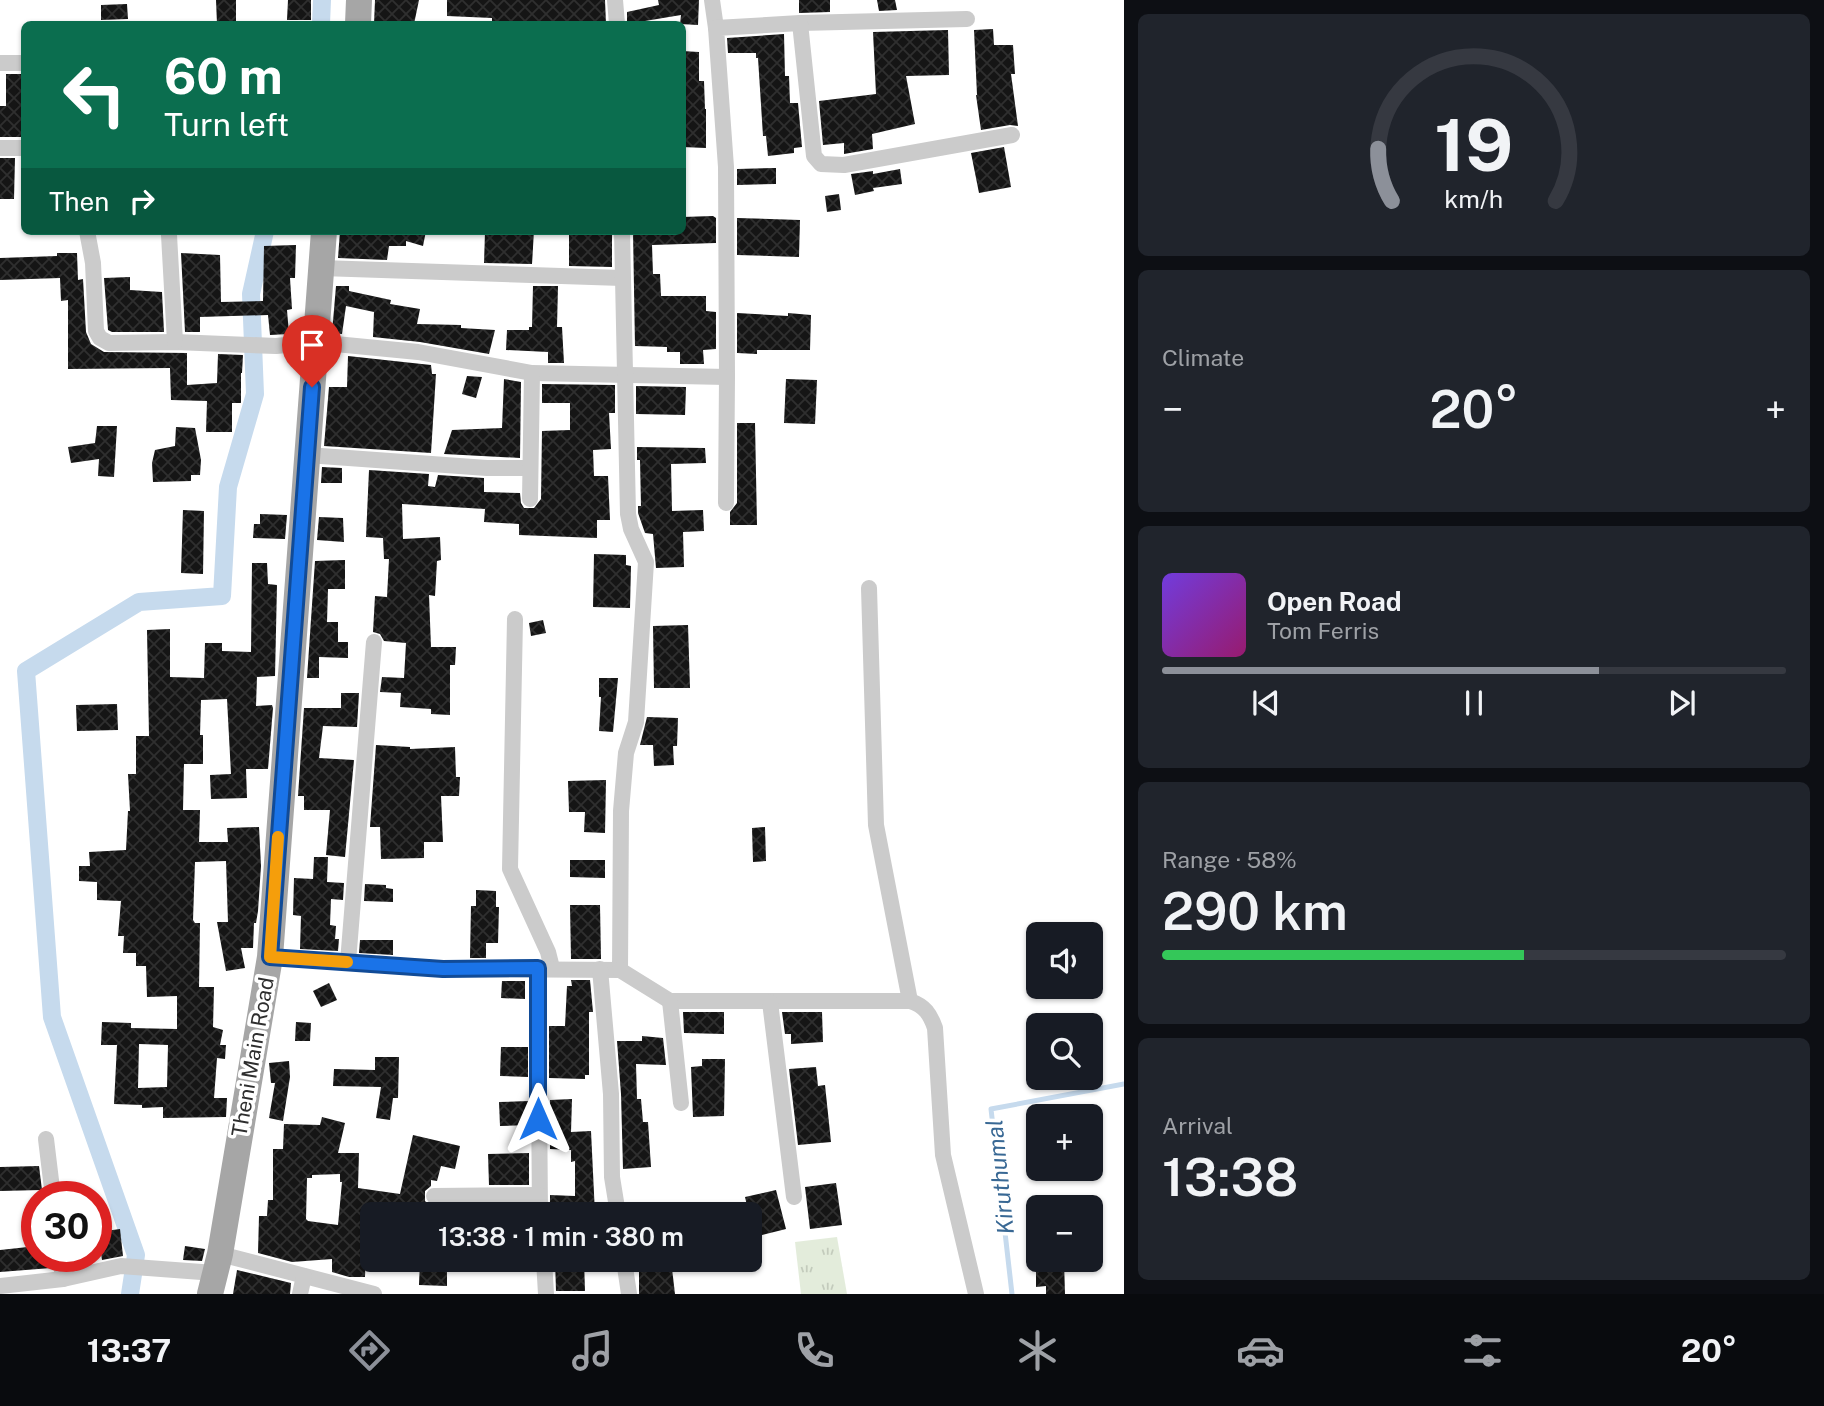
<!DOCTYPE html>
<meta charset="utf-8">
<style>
:root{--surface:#171b24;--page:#20242c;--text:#f1f3f6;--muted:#9ea1a6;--line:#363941;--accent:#8c9099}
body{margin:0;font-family:"Public Sans",sans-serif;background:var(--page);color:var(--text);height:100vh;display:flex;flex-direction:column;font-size:26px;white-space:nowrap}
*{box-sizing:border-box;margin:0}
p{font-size:23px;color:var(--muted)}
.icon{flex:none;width:38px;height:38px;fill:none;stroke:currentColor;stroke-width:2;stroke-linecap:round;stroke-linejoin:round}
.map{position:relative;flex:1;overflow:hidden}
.details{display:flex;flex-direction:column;gap:14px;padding:14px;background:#0d0f14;width:700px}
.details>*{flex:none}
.top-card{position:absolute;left:21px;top:21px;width:665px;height:214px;border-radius:10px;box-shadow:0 2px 5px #0004;background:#0b6e4f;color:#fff;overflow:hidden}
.buttons{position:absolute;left:1026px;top:922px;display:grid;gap:14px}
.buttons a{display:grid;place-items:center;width:77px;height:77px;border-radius:10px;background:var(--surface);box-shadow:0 2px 5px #0004;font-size:35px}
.speed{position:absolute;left:21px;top:1181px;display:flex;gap:14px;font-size:35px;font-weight:700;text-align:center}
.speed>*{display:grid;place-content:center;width:91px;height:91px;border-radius:50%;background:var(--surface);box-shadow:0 2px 5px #0004;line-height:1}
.speed .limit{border:10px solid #d22;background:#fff;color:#111}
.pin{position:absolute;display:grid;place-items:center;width:60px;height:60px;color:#fff;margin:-72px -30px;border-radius:50% 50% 50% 0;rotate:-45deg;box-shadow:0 0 7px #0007}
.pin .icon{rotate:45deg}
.me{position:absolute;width:77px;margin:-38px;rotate:0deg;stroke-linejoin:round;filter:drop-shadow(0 0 5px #0008)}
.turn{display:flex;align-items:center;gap:24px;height:147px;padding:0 28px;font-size:32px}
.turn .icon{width:91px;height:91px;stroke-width:2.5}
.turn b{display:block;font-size:49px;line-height:60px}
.then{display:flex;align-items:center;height:66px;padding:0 28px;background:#0003;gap:14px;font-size:26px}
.big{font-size:52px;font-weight:600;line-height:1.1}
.details .tile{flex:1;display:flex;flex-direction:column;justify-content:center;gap:10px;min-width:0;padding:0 24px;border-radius:10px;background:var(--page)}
.details .dial{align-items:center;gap:0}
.dial svg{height:182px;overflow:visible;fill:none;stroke:var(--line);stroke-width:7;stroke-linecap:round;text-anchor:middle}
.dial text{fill:var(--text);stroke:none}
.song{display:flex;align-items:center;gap:21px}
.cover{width:84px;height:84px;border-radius:10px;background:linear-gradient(135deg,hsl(260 70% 55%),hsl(320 70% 35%))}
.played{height:7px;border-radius:4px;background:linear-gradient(90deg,var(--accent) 70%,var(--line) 70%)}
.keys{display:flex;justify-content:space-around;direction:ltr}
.heat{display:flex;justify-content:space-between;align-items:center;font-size:38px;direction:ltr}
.charge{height:10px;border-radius:5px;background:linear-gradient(90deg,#34c759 58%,var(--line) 0)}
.trip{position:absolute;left:360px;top:1202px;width:402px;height:70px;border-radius:10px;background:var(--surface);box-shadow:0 2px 5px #0004;font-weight:600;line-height:70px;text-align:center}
.menu{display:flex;height:112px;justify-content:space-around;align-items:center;background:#090b0e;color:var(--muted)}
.menu .icon{width:49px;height:49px}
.menu .selected{color:var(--accent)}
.menu b{font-size:32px;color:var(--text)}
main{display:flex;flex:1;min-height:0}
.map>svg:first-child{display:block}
.grass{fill:url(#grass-tufts)}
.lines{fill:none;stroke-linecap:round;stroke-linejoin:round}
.stream{stroke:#c6daed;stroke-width:5}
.canal{stroke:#c6daed;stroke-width:18}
.building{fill:url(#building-cross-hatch);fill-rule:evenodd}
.street{stroke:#cbcbcb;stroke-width:16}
.primary{stroke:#a6a6a6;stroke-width:26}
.route-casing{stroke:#114b97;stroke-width:18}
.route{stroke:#1a73e8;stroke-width:12}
.slow{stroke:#f59e0b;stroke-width:12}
.labels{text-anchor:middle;stroke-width:7;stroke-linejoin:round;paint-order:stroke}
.street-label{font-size:21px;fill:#2e2e2e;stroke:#fff}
.water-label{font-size:23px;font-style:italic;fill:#386894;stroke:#fff}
</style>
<main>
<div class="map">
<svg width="1124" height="1294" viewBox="0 0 1124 1294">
<defs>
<pattern id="grass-tufts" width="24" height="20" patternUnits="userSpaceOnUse" patternTransform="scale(1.75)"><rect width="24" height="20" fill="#e3ecdb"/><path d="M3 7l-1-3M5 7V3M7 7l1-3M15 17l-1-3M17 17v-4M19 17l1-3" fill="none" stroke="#c3cbbc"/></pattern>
<pattern id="building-cross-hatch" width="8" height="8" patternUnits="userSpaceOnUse" patternTransform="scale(1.75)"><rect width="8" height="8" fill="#151515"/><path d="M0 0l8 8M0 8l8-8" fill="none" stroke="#2f2f2f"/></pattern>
</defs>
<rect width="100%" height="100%" fill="#fff"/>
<polygon class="grass" points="837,1237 847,1294 801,1294 795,1242"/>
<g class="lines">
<polyline class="stream" points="1012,1294 991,1109 1124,1084"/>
<g class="canal">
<polyline points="321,24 322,0"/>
<polyline points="130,1294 136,1255 52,1017 26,671 139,602 222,596 228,487 255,394 251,294 265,231"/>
</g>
</g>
<g class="building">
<polygon points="216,0 236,0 236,24 217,24"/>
<polygon points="288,0 311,0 311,20 287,20"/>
<polygon points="375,0 419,0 414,24 374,24"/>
<polygon points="447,0 605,0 606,24 492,24 492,18 447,16"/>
<polygon points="658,0 699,0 698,25 680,24 681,15 627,24 627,12 659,5"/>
<polygon points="799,0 830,0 830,12 799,13"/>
<polygon points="877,0 895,0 897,10 879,11"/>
<polygon points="127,4 128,19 101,20 101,5"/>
<polygon points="993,29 994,45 1013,45 1015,74 1011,74 1018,126 1010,125 981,130 976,95 977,95 974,30"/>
<polygon points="948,30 949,75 906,76 915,124 872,134 873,149 844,154 844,143 823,145 819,101 876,94 873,32"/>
<polygon points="784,34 785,76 789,76 790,103 798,103 802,147 794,148 794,153 768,156 766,136 763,136 758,58 756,58 756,53 728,53 727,38"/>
<polygon points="682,51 699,52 699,81 704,81 705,109 706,109 706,148 682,147"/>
<polygon points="24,74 24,137 0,137 0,106 6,106 6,74"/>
<polygon points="1004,147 1011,187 979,193 971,153"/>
<polygon points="0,158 15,158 14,199 0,199"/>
<polygon points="776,168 776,184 737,185 737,169"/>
<polygon points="900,169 902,184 873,188 874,191 855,195 851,174 873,171 873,174"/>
<polygon points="839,194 841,210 827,212 825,196"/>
<polygon points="713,216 716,218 716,243 652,245 653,274 660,274 661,296 706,296 706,311 716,312 716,349 703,350 704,364 680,364 680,352 667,352 667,347 635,346 633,231 682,231 682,217"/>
<polygon points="737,218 800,220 799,257 737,255"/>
<polygon points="340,231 426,231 423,246 406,241 406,246 389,246 387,260 338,258"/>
<polygon points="485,231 534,231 532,264 484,263"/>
<polygon points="569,231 612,231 612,267 569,266"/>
<polygon points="296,245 295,278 290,278 292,309 287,310 289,334 270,335 268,315 200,317 200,332 185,332 181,253 220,255 221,302 263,301 264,246"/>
<polygon points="57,253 77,253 78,280 83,279 86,332 91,344 104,352 187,353 187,385 217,383 218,354 243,355 242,373 241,373 241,403 232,403 232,432 206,432 207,401 171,400 170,368 68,369 68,300 61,301 60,278 0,280 0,258 57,256"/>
<polygon points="130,277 130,290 162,292 164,332 112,332 108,330 104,278"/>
<polygon points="336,286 349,286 349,291 391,300 390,304 420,309 417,324 461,325 461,328 495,330 489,354 420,342 373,337 374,312 346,306 342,334 332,333"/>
<polygon points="533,286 558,286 557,327 562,327 564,363 548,363 548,352 506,350 507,330 529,330 529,327 532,327"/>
<polygon points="737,313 788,316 788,313 811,315 810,350 757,350 757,354 737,353"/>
<polygon points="348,356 431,365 432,374 436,374 431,453 324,446 329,387 347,387"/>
<polygon points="467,376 482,377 476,398 462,394"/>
<polygon points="504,379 521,382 520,458 444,454 452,430 502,428"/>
<polygon points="786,379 817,380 815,424 784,423"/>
<polygon points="542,384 615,385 615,413 609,413 611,449 593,450 594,476 608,476 610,520 597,520 597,538 519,535 519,524 484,522 485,509 402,504 403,539 440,537 441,560 437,561 435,596 429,595 431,647 456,647 455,665 450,665 450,715 431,714 431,709 400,707 401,693 380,692 382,677 404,678 406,643 384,641 380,634 373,632 375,596 387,597 389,559 384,559 383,538 366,537 369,470 429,474 428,486 435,487 438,475 484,478 484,492 520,493 521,503 524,508 534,508 541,499 542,431 570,430 570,403 542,403"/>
<polygon points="636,386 686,387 685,415 636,414"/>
<polygon points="737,423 755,423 757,525 730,525 730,512 737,503"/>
<polygon points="97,426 117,426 114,477 98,476 99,459 71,463 68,447 95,443"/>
<polygon points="176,427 195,428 201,460 200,475 191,475 191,481 153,482 152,463 155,450 175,446"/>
<polygon points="637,447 705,448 706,463 671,464 672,511 703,510 704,531 683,532 684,567 656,568 653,534 645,533 638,513 638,506 641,506 640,460 637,460"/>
<polygon points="322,467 342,468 342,483 321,483"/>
<polygon points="183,510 204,511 203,574 181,573"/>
<polygon points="260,514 287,515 285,539 253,538 254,524 260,524"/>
<polygon points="319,517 343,518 344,542 317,540"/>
<polygon points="594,554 626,555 626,565 631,566 630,608 593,607"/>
<polygon points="345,560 345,589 328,589 327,622 338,622 338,642 348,642 348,658 319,657 319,678 307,678 315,561"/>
<path d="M252 563H267L268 584 277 585 275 676 257 677 256 706 272 705 273 708 268 769H246L247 798 211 799 210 775 231 774 227 699 201 700 200 735H203V764H184L183 810H200L199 842H228L227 828 259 827 261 866 258 911 256 923H254L253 948H241L245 968 226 971 217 922H228L226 861 195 862 193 920 195 923H200L199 987H214L213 1027 223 1030 220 1045H226L225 1059 217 1058 214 1098H227L226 1117 163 1118V1107L142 1108V1105L114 1104 117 1045H101L102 1022 131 1023V1028L177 1029V996L147 997 146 966H136V953H123L124 936H118L121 901 97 900V882L79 881V866H90L89 852 126 850 128 811H130L128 774H136V736H149L147 630 170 629V677L204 678 205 643H222V651L251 652ZM139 1044 168 1045 167 1087 138 1088Z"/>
<polygon points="543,620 546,633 531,636 529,623"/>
<polygon points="688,625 690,688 654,688 653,626"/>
<polygon points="599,678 618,678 613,732 599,731 601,697 599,697"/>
<polygon points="341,693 359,693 357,727 323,726 319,758 354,760 345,857 326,855 330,810 304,810 304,796 298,796 304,708 341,708"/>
<polygon points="117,704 118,730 77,731 76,705"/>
<polygon points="647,717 678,718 677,746 673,746 674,765 654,766 653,745 640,745"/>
<polygon points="376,745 410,747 410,749 455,747 456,777 460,777 459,796 441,796 443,842 424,842 424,858 381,859 380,827 370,827"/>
<polygon points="606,780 605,833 584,832 585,812 569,812 568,781"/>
<polygon points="765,827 766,861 753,862 752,828"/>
<polygon points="314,857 328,857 327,882 344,883 343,900 331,899 330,925 336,926 335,939 339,939 338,951 300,949 301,916 293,915 294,878 313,879"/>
<polygon points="570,860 605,860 605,878 570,877"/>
<polygon points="365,884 386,885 386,888 393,889 393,902 364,901"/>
<polygon points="476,890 496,891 496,907 499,907 498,943 486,943 486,958 470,958 471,906 476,906"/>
<polygon points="570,905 600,905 601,959 571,959"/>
<polygon points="360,940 393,940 393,955 359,953"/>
<polygon points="571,980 590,980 593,1012 589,1012 589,1075 585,1075 585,1079 549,1078 549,1026 565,1026 567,986 572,986"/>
<polygon points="502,981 525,981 525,999 501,998"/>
<polygon points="329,983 337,1000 321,1007 313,991"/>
<polygon points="683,1012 724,1012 724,1034 684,1033"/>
<polygon points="782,1012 822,1012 823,1042 791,1044 791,1034 785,1034"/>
<polygon points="296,1022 311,1023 310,1041 295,1041"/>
<polygon points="642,1036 663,1038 666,1065 636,1064 637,1099 641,1099 643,1122 648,1122 651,1167 623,1169 621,1094 617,1041 642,1041"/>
<polygon points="501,1047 528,1047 528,1077 500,1076"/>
<polygon points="375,1057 399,1057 398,1098 393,1098 390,1120 376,1118 381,1087 333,1086 334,1069 375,1070"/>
<polygon points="702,1059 725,1059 724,1116 693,1117 691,1067 702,1066"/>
<polygon points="289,1061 290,1077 283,1121 269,1118 275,1083 271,1083 269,1063"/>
<polygon points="816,1067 818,1086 825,1085 831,1142 798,1145 789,1069"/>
<polygon points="572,1099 571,1132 591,1131 595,1214 550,1213 550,1195 575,1196 575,1161 571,1162 571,1150 550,1149 550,1100"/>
<polygon points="529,1101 529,1125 500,1126 499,1102"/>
<path d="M322 1117 345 1123 338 1153H359L358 1188 400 1194 413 1135 460 1146 455 1169 441 1166 437 1181 431 1180V1186L425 1191V1201L430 1206V1214H373V1234L367 1233 365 1277H349L332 1272V1259L292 1262 258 1253 259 1216H267L268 1200H273V1149H283L284 1124 320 1125ZM340 1174V1182H342L338 1225 308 1221 306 1219 307 1178H312V1175Z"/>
<polygon points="529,1153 529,1185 489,1185 488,1154"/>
<polygon points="39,1166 42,1190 0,1191 0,1167"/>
<polygon points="836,1183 842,1225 810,1229 805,1187"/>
<polygon points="776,1190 786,1229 754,1237 751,1214 749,1214 745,1197"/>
<rect x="490" y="1206" width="28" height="8"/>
<polygon points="120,1229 123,1256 102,1260 98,1232"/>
<polygon points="37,1246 37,1256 50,1256 51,1268 0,1272 0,1250"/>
<polygon points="185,1246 205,1249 202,1261 183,1260"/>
<polygon points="420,1260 447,1260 447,1286 419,1285"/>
<polygon points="555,1260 584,1260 585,1291 556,1291"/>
<polygon points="639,1260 671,1260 675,1294 639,1294"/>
<polygon points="1036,1260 1064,1260 1065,1294 1046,1294 1046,1286 1036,1287"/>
<polygon points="237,1270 291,1283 290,1294 233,1294"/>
</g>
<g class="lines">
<g class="street">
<polyline points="615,0 617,24"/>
<polyline points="712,0 716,28"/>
<polyline points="800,23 967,19"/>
<polyline points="0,63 24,63"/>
<polyline points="0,148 24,148"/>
<polyline points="87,231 93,263 96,331 100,338 109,343 175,342 276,346 315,342 418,352 532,373 727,377 726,167 716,28 800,23 814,156 821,164 844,165 1012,135"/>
<polyline points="169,235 175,342"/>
<polyline points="321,268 622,278"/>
<polyline points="307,455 487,468 530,468"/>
<polyline points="530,499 532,373"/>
<polyline points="726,503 727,377"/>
<polyline points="869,588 876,825 910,1001"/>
<polyline points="515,619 510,869 548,952 552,968"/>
<polyline points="270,957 443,969 620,970 621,811 626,753 636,722 646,562 631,529 628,514 622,231"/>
<polyline points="348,962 374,642"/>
<polyline points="538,968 540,1214"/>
<polyline points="600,969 611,1094 612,1177 618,1214"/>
<path d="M620 970 670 1001H910C925 1006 930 1014 935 1028L943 1155 976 1294"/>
<polyline points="670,1001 681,1103"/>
<polyline points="770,1002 794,1197"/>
<polyline points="46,1139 53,1197"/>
<polyline points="434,1196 539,1195"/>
<polyline points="220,1254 374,1294"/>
<polyline points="60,1256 63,1279"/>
<polyline points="544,1260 546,1294"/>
<polyline points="624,1260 629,1294"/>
<polyline points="0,1286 63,1279 121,1266 215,1273"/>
<polyline points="300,1294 304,1276"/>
</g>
<g class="primary">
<polyline points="358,24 359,0"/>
<polyline points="210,1294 220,1254 270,957 324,231"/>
</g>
</g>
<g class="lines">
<defs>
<polyline id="route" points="312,387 270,957 443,969 538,968 538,1119"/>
</defs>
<use href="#route" class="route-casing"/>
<use href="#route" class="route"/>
<polyline class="slow" points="278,837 270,957 347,962"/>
</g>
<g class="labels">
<g class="street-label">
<text transform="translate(253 1057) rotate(-80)" y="7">Theni Main Road</text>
</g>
<g class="water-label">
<text transform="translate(1000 1177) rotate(-96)" y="8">Kiruthumal</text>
</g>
</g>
</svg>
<div class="buttons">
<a><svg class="icon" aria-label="sound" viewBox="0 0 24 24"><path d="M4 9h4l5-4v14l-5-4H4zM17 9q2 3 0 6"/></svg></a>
<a><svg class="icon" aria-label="search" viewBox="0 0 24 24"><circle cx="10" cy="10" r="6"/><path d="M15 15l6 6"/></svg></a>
<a>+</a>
<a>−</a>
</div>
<div class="speed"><div class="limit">30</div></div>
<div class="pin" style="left:312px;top:387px;background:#d93025"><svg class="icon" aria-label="arrive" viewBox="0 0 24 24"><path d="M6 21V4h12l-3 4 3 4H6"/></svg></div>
<svg class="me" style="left:538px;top:1119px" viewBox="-20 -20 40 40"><path d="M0-17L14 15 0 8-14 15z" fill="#1a73e8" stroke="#fff" stroke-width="4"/></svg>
<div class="trip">13:38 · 1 min · 380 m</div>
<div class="top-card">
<div class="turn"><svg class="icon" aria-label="left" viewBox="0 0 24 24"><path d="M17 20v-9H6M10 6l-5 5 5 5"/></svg><div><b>60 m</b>Turn left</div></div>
<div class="then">Then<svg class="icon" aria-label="right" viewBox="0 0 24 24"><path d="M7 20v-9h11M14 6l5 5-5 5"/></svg></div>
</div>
</div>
<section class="details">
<div class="tile dial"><svg viewBox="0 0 100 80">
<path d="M14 69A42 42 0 1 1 86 69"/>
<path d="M14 69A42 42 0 0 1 8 46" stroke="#8c9099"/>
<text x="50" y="56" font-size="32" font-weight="700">19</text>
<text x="50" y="72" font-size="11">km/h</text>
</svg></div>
<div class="tile"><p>Climate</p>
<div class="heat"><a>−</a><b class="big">20°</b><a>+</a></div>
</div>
<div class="tile">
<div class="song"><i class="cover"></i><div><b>Open Road</b><p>Tom Ferris</p></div></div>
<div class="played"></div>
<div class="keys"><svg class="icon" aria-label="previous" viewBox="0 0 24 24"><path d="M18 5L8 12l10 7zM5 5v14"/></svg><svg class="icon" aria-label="pause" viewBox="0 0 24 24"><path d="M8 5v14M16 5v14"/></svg><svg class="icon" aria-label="next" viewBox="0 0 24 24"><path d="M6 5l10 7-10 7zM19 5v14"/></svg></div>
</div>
<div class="tile"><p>Range · 58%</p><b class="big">290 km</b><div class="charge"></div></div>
<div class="tile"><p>Arrival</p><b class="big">13:38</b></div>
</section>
</main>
<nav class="menu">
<b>13:37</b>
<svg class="icon selected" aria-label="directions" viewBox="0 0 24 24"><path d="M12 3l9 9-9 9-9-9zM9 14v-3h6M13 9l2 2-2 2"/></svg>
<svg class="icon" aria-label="music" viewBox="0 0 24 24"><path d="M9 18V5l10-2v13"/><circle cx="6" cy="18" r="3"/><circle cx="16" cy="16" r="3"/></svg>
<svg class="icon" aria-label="phone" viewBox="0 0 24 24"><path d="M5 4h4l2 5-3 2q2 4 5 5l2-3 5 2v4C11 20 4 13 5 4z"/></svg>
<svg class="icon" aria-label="climate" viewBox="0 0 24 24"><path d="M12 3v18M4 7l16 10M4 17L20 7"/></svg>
<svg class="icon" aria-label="car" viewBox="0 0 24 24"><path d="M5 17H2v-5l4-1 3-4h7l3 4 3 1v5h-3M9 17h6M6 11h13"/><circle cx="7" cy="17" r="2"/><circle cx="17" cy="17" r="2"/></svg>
<svg class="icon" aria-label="filters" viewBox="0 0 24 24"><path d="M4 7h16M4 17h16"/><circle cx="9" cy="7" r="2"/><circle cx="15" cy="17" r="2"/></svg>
<b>20°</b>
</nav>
